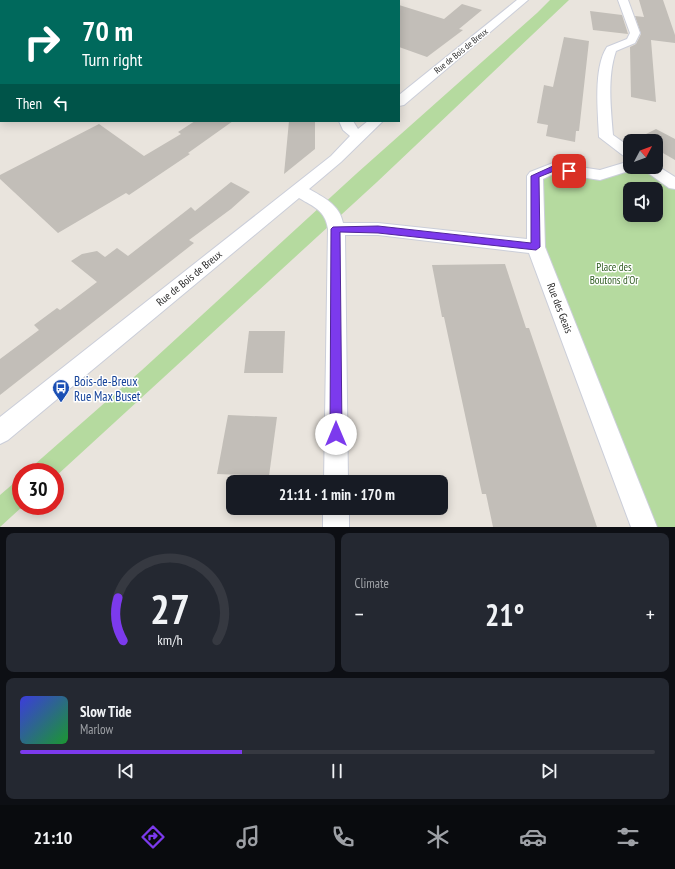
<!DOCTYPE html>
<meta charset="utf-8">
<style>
:root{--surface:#171b24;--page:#242831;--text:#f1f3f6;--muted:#9ea1a6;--line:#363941;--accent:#7c3aed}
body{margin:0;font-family:"PT Sans Narrow",sans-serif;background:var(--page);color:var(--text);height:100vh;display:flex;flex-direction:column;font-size:15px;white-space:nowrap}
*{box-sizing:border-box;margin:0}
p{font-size:13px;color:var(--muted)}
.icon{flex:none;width:22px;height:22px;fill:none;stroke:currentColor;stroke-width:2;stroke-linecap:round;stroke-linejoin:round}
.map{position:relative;height:527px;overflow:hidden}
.side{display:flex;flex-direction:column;gap:6px;padding:6px;background:#0d0f14;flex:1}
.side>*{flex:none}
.top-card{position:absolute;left:0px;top:0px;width:400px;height:122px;box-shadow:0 2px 10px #0003;background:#00695c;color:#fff;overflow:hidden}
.needle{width:26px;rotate:49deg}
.fabs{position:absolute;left:623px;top:134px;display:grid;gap:8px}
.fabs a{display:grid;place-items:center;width:40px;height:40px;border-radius:8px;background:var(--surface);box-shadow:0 2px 10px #0003;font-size:20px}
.speed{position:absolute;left:12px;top:463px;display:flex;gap:8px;font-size:20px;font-weight:700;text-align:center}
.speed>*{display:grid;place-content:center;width:52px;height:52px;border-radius:50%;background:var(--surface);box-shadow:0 2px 10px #0003;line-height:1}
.speed .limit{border:6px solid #d22;background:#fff;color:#111}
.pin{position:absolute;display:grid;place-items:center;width:34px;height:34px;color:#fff;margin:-17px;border-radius:8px;box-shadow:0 2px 6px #0006}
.me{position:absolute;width:44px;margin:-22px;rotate:0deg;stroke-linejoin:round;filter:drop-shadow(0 0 3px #0008)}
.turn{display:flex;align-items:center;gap:14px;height:84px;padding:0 16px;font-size:18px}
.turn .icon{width:52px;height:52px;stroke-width:2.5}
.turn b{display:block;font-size:28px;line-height:34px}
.then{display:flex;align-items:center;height:38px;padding:0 16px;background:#0003;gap:8px;font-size:15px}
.big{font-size:30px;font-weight:700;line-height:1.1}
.side .widget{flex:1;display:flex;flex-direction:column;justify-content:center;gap:6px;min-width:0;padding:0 14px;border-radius:8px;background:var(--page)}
.side .dial{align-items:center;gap:0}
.dial svg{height:104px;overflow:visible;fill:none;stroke:var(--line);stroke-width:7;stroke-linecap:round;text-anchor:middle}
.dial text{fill:var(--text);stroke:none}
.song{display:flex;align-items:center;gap:12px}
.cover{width:48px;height:48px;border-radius:6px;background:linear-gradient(135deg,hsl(240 70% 55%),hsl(130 70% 35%))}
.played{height:4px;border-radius:2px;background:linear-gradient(90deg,var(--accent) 35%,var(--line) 35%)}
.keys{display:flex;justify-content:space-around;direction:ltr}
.heat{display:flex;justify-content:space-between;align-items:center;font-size:22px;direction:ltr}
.side .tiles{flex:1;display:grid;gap:6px;grid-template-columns:1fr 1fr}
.widget:last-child{grid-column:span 2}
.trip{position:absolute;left:226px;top:475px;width:222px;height:40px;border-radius:8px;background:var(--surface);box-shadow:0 2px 10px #0003;font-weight:700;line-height:40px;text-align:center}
.tabs{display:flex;height:64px;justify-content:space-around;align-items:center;background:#090b0e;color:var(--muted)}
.tabs .icon{width:28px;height:28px}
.tabs .active{color:var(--accent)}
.tabs b{font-size:18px;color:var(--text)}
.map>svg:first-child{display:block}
.green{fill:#b5da9f;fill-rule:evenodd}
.building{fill:#c2beb8}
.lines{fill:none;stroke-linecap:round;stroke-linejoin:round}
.minor-casing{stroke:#cbced9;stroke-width:2}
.minor{fill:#fff;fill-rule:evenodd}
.route{fill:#7c3aed;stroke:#51269a}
.labels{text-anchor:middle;stroke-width:3;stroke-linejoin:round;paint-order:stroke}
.far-street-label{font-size:9px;fill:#292929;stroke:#fff}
.park-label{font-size:11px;fill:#305d22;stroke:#fff}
.street-label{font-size:11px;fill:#292929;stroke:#fff}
.near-transit-label{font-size:13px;fill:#164399;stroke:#fff;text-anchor:start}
</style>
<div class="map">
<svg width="675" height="527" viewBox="0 0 675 527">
<rect width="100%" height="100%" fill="#e9e4dd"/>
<g class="green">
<polygon points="550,0 569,0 377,182 55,477 55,472 26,472 142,370 356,174 537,13"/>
<path d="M641 167 675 189V527H653L541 252 538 180 550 173 602 178ZM630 189H656V215H630Z"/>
<polygon points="21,477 21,506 23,506 0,527 0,495"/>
</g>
<g class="building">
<polygon points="639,0 663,0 675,35 675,43 651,40 656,102 631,97 630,47 636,44 641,34 635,16 644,17"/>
<polygon points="462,4 482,10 459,29 463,30 427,57 399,47 399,5 444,19"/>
<polygon points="590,11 622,15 628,34 593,30"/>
<polygon points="564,37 589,41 579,131 576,131 575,142 546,136 548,125 537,123 544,85 553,87"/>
<polygon points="195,121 233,121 188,153 190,154 129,195 126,193 58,233 0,179 0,175 99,124 144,156 181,134 178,132"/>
<polygon points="289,121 315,121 315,149 284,174"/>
<polygon points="656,129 675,139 675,160 656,149 656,141 643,141 638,138"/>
<polygon points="231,182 250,192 231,209 189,240 194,243 0,395 0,359 39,330 34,325 57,308 60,310 97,282 71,261 82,254 97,251 105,257 117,248 128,256 191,207 195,211"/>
<polygon points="505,264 526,328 529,328 597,527 493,527 486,494 482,494 444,317 442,317 432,265"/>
<polygon points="249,331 285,331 283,373 244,373"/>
<polygon points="228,415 277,417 269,476 217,474"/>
</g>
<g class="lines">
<defs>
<g id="minor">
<rect x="332" y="0" width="10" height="1"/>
<polygon points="517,0 528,0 404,105 399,106 399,95"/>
<path d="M618 0H628L640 33 635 43 616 51C607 77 611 108 613 135L630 147V159L625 157 599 137C598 112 593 68 607 47L627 39 630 33Z"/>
<polygon points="0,85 1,85 0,94"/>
<path d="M339 121H353L358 129 368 121H383L341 162 309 189C323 197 340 205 343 223H378L527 239V176L530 172 553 163 600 170 630 161V167H637L635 169 600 180 555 173 543 179 545 247 657 527H631L529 253 378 235H345L348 482H324L328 229C325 210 314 207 299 198L8 440 0 444V417L331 156 350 136 343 130Z"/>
<polygon points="656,165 675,177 675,189 669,188 644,170 641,167 656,167"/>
<rect x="323" y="508" width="26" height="19"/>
</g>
</defs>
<use href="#minor" class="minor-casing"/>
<use href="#minor" class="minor"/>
</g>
<polygon class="route" points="553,166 569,168 573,171 569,173 554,171 539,177 540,247 536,250 378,233 340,232 342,434 340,439 336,440 332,439 330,434 331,229 333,227 378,226 531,243 531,176"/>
<defs>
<symbol id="bus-pin" viewBox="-11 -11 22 30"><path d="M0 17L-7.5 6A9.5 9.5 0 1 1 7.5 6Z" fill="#1a4fb4" stroke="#fff"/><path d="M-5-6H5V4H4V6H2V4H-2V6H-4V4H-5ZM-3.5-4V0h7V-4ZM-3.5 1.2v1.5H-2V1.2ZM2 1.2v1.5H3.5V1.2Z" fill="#fff"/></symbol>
</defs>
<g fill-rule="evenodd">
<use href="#bus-pin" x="51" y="378" width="20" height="27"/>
</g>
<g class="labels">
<g class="far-street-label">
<text transform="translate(461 51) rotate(-39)" y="3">Rue de Bois de Breux</text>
</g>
<g class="park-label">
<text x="614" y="271">Place des<tspan x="614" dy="13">Boutons d'Or</tspan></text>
</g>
<g class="street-label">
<text transform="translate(189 278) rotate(-39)" y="4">Rue de Bois de Breux</text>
<text transform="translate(560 308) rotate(69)" y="4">Rue des Geais</text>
</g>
<g class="near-transit-label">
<text x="74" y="386">Bois-de-Breux<tspan x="74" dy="15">Rue Max Buset</tspan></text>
</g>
</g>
</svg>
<div class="fabs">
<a><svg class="needle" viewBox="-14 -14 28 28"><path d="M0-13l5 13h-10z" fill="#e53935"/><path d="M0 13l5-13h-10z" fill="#9ea1a6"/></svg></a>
<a><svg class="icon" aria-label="sound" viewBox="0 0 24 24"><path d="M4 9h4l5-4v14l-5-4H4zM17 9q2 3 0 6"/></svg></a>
</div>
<div class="speed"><div class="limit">30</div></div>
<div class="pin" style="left:569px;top:171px;background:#d93025"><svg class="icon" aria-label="arrive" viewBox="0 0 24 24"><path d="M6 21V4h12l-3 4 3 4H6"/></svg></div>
<svg class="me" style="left:336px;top:434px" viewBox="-20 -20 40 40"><circle r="19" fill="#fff"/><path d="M0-13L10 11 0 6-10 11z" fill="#7c3aed"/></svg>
<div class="trip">21:11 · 1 min · 170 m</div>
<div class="top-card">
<div class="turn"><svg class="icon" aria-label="right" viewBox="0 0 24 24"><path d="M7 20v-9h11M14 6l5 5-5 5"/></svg><div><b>70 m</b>Turn right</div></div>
<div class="then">Then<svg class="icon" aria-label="left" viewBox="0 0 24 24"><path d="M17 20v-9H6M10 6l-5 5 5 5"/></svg></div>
</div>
</div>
<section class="side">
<div class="tiles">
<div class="widget dial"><svg viewBox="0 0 100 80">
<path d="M14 69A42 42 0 1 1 86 69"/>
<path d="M14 69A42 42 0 0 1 10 36" stroke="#7c3aed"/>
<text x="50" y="56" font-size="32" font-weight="700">27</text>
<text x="50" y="72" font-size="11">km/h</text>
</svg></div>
<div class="widget"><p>Climate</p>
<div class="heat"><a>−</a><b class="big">21°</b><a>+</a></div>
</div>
<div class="widget">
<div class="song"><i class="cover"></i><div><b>Slow Tide</b><p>Marlow</p></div></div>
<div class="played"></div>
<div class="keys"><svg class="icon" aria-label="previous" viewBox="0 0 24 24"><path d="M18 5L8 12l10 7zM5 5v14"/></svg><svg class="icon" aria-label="pause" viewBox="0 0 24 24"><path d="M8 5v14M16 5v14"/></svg><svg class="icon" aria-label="next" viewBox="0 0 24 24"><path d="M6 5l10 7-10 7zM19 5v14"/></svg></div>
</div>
</div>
</section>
<nav class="tabs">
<b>21:10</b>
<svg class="icon active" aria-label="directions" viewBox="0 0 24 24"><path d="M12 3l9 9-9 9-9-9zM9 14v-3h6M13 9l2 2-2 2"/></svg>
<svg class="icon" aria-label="music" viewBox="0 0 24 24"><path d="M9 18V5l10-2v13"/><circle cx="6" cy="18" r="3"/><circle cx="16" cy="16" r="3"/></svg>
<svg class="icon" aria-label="phone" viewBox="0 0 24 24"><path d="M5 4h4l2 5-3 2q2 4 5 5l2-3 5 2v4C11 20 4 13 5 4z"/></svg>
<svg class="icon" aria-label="climate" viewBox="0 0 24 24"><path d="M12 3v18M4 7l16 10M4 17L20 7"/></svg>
<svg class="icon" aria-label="car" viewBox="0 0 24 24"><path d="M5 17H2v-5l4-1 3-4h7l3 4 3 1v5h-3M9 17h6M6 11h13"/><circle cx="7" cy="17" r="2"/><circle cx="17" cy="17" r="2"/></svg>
<svg class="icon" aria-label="filters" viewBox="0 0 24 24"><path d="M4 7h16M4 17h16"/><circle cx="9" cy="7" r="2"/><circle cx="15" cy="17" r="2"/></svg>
</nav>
